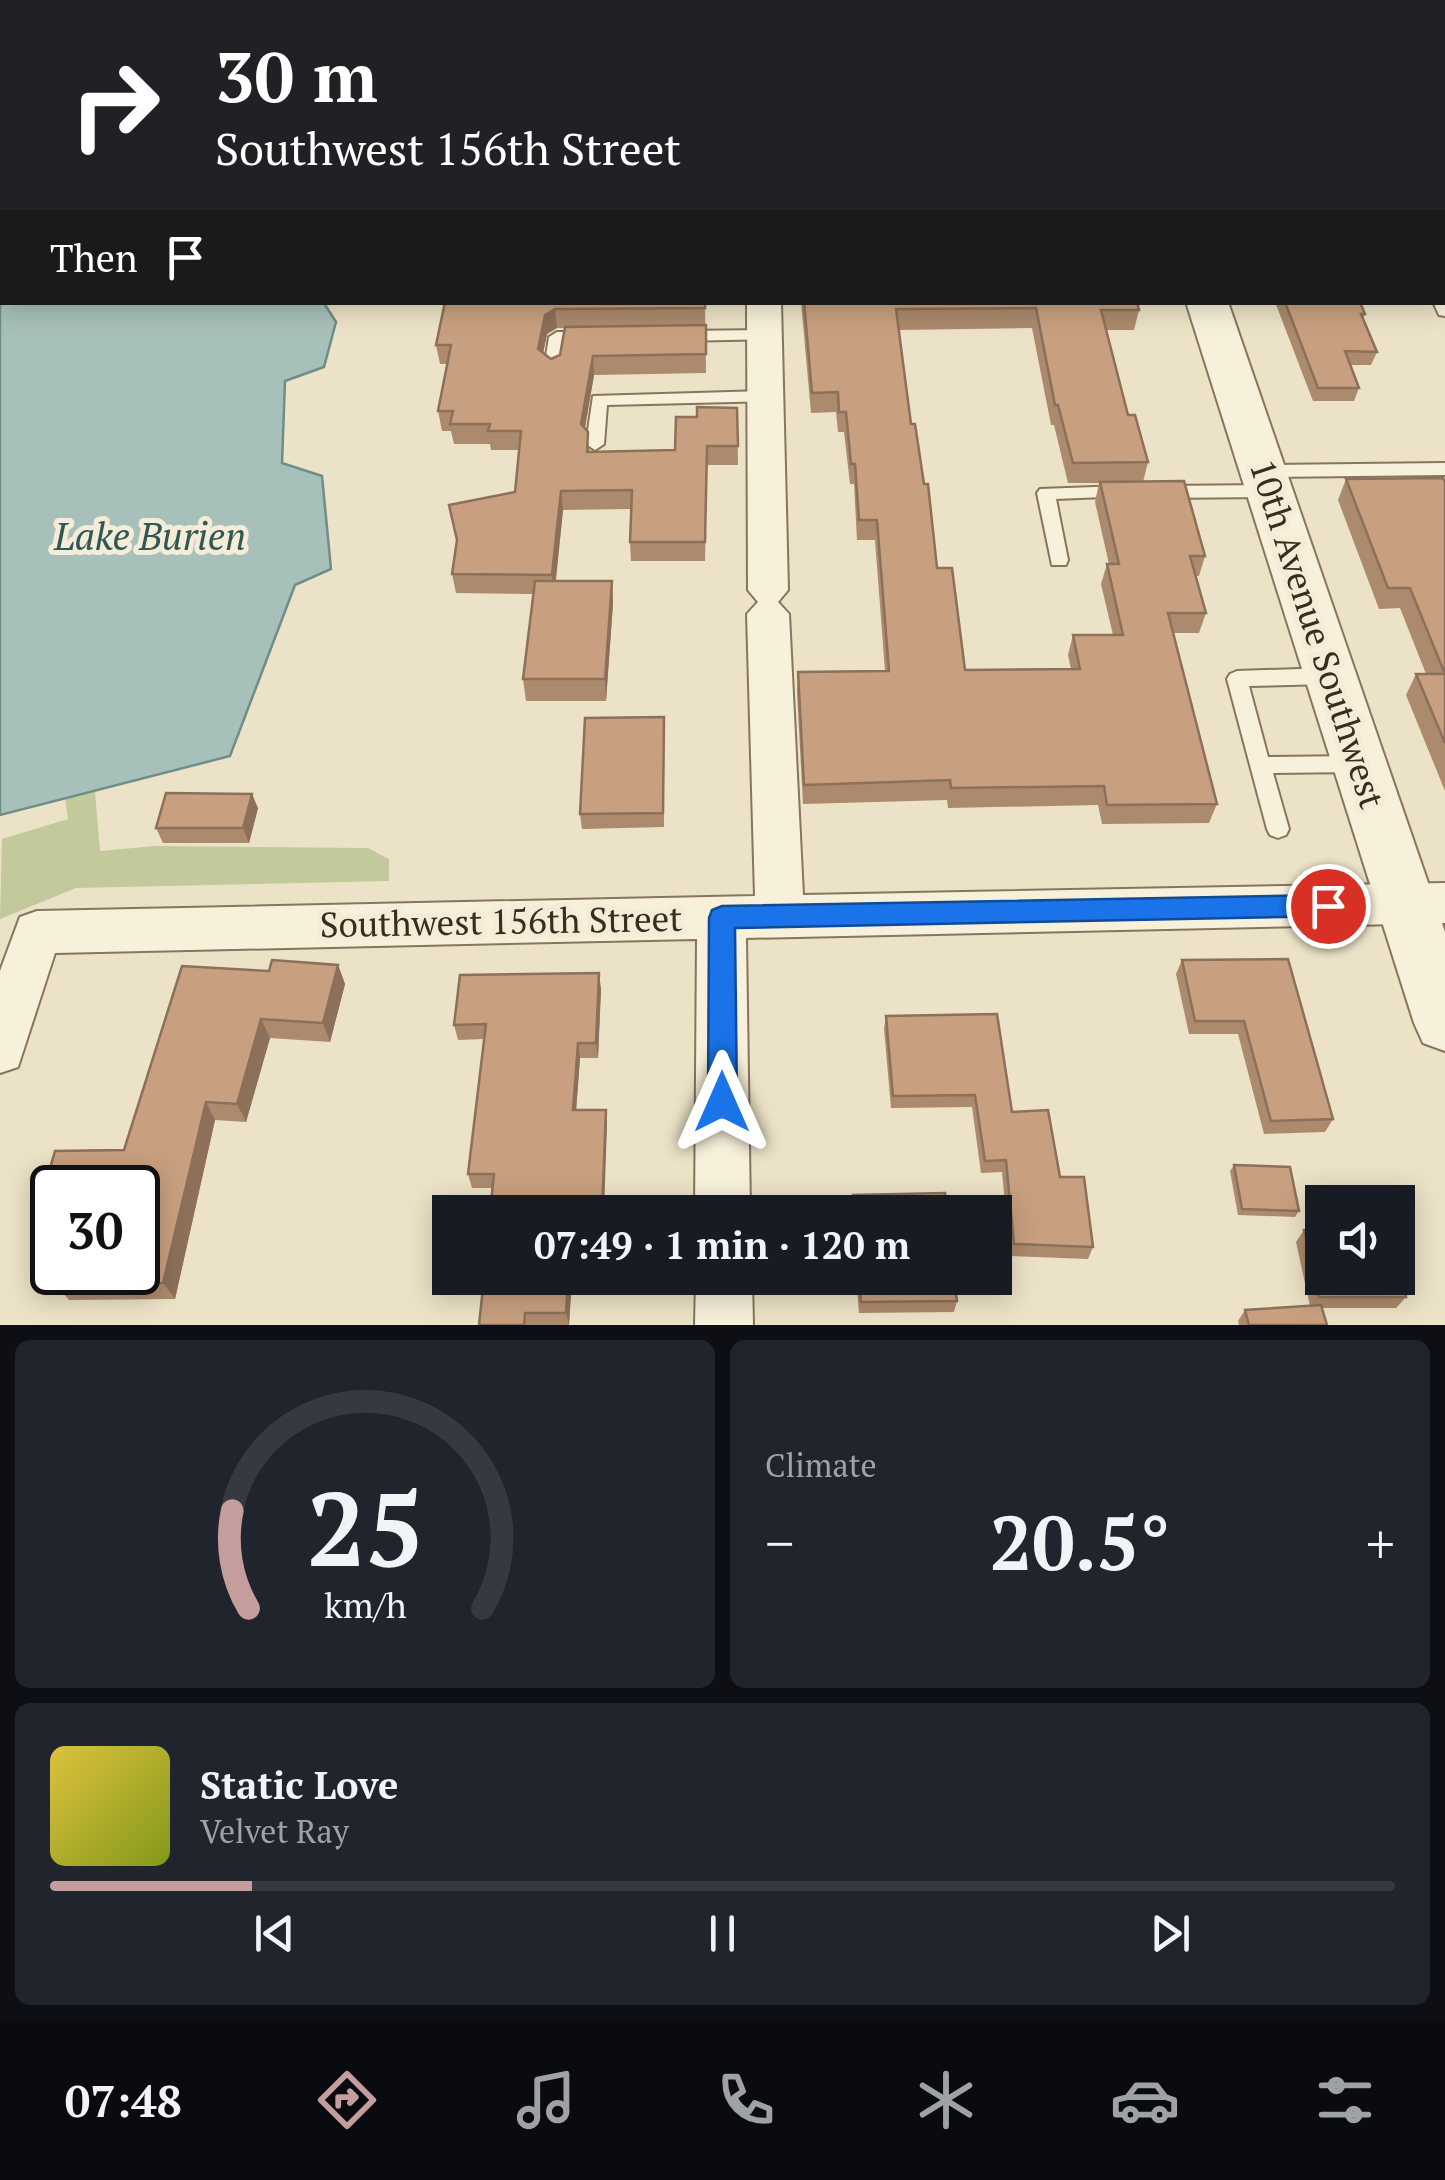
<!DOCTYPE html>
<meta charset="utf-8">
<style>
:root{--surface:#171b24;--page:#20242c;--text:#f1f3f6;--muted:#9ea1a6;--line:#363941;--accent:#c69d9d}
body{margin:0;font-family:"PT Serif",serif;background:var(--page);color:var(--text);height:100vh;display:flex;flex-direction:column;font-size:38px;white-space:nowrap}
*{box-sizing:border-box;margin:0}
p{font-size:32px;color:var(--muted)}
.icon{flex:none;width:55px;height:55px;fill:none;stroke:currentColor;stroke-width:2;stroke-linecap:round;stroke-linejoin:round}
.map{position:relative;height:1325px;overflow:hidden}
.details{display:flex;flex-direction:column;gap:15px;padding:15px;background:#0d0f14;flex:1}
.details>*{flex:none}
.guide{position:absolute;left:0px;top:0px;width:1445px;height:305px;box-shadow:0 5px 25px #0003;background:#202124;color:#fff;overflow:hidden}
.fabs{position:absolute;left:1305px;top:1185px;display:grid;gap:20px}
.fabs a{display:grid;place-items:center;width:110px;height:110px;border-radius:0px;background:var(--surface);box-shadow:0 5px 25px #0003;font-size:50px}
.speed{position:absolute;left:30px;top:1165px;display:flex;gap:20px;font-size:50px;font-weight:700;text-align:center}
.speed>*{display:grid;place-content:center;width:130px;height:130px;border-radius:50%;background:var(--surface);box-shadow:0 5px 25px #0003;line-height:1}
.speed .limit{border:5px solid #111;border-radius:15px;background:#fff;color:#111}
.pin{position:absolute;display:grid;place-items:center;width:85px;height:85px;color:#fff;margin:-42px;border:5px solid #fff;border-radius:50%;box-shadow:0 2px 10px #0007}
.me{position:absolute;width:110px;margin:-55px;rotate:0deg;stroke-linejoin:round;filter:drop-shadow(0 0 8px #0008)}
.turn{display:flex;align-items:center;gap:35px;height:210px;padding:0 50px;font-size:45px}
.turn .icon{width:130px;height:130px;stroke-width:2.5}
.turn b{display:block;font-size:70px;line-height:85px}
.then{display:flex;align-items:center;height:95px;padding:0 50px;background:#0003;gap:20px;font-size:38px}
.big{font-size:75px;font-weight:700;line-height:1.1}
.details .widget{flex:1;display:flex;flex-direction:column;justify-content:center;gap:15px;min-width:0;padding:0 35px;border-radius:15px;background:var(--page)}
.details .dial{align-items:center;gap:0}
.dial svg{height:260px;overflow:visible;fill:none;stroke:var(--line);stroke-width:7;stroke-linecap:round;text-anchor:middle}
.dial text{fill:var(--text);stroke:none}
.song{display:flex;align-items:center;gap:30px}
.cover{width:120px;height:120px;border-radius:15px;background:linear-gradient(135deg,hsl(50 70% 55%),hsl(70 70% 35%))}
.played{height:10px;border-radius:5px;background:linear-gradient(90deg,var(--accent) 15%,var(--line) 15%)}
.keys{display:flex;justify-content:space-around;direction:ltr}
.heat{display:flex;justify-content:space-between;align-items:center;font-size:55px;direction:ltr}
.details .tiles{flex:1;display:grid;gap:15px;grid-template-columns:1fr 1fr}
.widget:last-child{grid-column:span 2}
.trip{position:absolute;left:432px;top:1195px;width:580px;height:100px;border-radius:0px;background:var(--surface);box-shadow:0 5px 25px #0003;font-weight:700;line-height:100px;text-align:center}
.tabs{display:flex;height:160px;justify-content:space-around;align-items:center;background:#090b0e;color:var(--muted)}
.tabs .icon{width:70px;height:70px}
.tabs .active{color:var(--accent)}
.tabs b{font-size:45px;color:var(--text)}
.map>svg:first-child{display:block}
.green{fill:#c2ca9b}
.water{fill:#a8c0ba;stroke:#6f8e88;stroke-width:2.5}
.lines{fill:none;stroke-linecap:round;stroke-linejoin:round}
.service-casing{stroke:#87755d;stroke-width:4}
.minor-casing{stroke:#87755d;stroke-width:4}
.tertiary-casing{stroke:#87755d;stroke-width:4}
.service{fill:#f7f0da;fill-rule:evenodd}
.minor{fill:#f7f0da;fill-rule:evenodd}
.tertiary{fill:#f7f0da;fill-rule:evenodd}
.wall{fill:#ac8a6d;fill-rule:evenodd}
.shaded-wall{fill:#8c7059}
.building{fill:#c8a07f;stroke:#8c7059;stroke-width:2.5}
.route{fill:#1a73e8;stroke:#114b97;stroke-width:2.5}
.labels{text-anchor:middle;stroke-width:10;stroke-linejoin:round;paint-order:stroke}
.street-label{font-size:35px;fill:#382d20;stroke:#f4ecd6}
.water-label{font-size:38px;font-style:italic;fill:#305656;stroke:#f4ecd6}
</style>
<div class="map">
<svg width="1445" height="1325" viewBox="0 0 1445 1325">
<rect width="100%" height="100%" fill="#ece2c7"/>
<polygon class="green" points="95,791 100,851 155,846 368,848 389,859 389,881 76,888 0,919 2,839 68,819 65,798"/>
<polygon class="water" points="0,0 197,0 2,2 2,302 324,303 336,322 324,367 285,381 282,463 322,476 331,569 295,585 230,756 0,815"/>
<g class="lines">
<defs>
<g id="service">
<rect x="584" y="0" width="12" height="2"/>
<polygon points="1289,0 1301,0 1302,2 1290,2"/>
<polygon points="1442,297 1445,298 1445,316 1439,315 1433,302 1442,302"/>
<polygon points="764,330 772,335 770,339 681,341 673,336 681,331"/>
<polygon points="557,332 587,332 595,337 587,342 564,342 560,369 552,374 544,369 549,337"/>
<polygon points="766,391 772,393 775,397 772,401 607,405 604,444 595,450 586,444 593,396"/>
<polygon points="1445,463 1445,475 1262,477 1253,471 1262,465"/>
<polygon points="1269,485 1278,491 1269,497 1161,498 1152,492 1161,486"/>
<polygon points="1122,486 1128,488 1131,492 1128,496 1056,499 1068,560 1066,565 1052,565 1037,493 1040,489"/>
<polygon points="1330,668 1337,671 1340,676 1337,681 1330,684 1249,686 1268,757 1358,756 1365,758 1369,764 1365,770 1358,772 1273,773 1289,829 1286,835 1278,838 1270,835 1267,829 1227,679 1230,674 1237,671"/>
</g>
<g id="minor">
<rect x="1442" y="163" width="3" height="18"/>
<polygon points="747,302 781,302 788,590 778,602 789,614 803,895 1445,883 1445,923 746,938 750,1212 695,1212 697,939 55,953 18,1067 0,1073 0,971 20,917 37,911 755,896 747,614 758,602 748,590"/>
<polygon points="696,1278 752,1278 753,1325 695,1325"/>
</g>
<g id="tertiary">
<polygon points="1087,0 1121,0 1122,2 1088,2"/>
<polygon points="1186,302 1228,302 1445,932 1445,1051 1423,1043 1414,1023"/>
</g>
</defs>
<use href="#service" class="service-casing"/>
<use href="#minor" class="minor-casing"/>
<use href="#tertiary" class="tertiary-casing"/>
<use href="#service" class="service"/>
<use href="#minor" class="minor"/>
<use href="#tertiary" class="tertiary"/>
</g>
<g class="wall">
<polygon points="329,0 552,0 549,2 330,2"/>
<polygon points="1377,0 1441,0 1445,5 1445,124 1442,120 1442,2 1379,2"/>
<rect x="1442" y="180" width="3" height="57"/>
<path d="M445 302H705L706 373 594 375 585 429 590 452 675 450 697 417 737 408 738 465H707L705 561H631L630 542 631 509 563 510 556 581H612L613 603 606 701H526L523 679 533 594 456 593 452 574 457 543 449 505 515 492 519 450H491L490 444H454L451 431H442L438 411 447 364H440L436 345ZM557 328H565L560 355 551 359 543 353 547 334Z"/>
<path d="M801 302H1137L1139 310 1134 330H1106L1128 415 1148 462 1143 482 1205 556 1199 576H1196L1206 613 1199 633H1173L1217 804 1209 823 1102 824 1098 805 948 808 947 800 803 804 797 692 798 672 885 671 875 540H857L854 484H850L844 432H838L836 412 811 413ZM1032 328 1051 425H1054L1068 483H1099L1095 502 1109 564H1107L1101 584 1113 635H1073L1068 655 1071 669 965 670 937 568 911 424 899 330Z"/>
<polygon points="1275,302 1360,302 1365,314 1363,319 1377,352 1371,365 1350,365 1359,388 1354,401 1313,401"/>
<polygon points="1346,479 1445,482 1445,791 1406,695 1416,674 1426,674 1400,608 1379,609 1338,500"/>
<polygon points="664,717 664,827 582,829 580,814"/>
<polygon points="258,808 249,843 163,843 156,828"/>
<polygon points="1288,959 1333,1119 1325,1132 1264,1134 1238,1034 1189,1034 1176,974 1182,960"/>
<polygon points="272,960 338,965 345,984 330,1042 270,1038 246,1122 215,1120 175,1299 69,1300 55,1284 58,1272 138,1272 138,1188 52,1188 52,1231 51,1231 37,1214 55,1151 124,1150 182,966 269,971"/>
<polygon points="601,989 598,1058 580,1058 576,1110 606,1110 607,1125 493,1188 472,1188 468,1174 484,1039 458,1040 454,1025"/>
<polygon points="886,1016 1012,1112 1060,1177 1093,1247 1088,1259 1010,1256 1002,1172 981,1173 972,1107 891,1108 884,1029"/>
<polygon points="1234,1165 1299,1211 1295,1217 1238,1215 1230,1171"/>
<polygon points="1304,1230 1406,1297 1396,1308 1322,1308 1327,1325 1239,1325 1238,1321 1245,1310 1310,1306 1296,1242"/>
<polygon points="572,1278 569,1325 479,1325"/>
<polygon points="856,1278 954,1278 957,1301 954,1312 859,1313"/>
</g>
<g class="shaded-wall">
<polygon points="528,0 552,0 549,2 525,2"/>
<polygon points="555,309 557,328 547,334 540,368 538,349 545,315"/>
<polygon points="593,356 594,375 582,443 581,424"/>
<polygon points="561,491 563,510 554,594 552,575"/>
<polygon points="612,581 613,603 606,701 605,679"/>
<polygon points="252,794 258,808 249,843 243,828"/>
<polygon points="338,965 345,984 330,1042 323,1023"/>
<polygon points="599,973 601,989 598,1058 596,1043"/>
<polygon points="261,1019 270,1038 246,1122 237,1104"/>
<polygon points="578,1043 580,1058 575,1125 573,1110"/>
<polygon points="206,1102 215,1120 175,1299 163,1283"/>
<polygon points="606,1110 607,1125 604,1212 602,1212"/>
<polygon points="568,1278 572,1278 569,1325 566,1313"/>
</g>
<g class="building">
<polygon points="377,0 528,0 525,2 386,2"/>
<polygon points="984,0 1058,0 1059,2 985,2"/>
<polygon points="1179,0 1262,0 1264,2 1180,2"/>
<polygon points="1390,0 1441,0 1445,5 1445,103 1442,100 1442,2 1391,2"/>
<rect x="1442" y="180" width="3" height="39"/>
<polygon points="445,302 705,302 705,308 555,309 545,315 538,349 551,359 560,355 565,327 706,325 706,354 593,356 581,424 588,432 587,452 675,450 676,417 697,417 697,407 737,408 738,446 707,446 705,542 630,542 632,490 561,491 552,575 452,574 457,540 449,505 515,492 521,431 488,431 490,424 450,424 453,411 438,411 451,345 436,345"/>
<polygon points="804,302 1137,302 1139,310 1101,310 1128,415 1135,415 1148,462 1073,463 1058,405 1055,405 1036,308 896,309 911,424 915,424 924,484 928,484 937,568 952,568 965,670 1080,669 1073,635 1123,635 1107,564 1119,564 1100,482 1184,481 1205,556 1190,556 1206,613 1168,613 1217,804 1107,805 1104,786 951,788 950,780 804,785 798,672 889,671 877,520 859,520 855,464 851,464 846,412 839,412 838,392 812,393"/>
<polygon points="1285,302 1360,302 1365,314 1361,314 1377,352 1345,351 1359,388 1318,388"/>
<polygon points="1443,478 1445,482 1445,674 1410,588 1388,588 1346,479"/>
<polygon points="535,581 612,581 605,679 523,679"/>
<polygon points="1416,674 1445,674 1445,743"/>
<polygon points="664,717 663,813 580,814 585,718"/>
<polygon points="166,793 252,794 243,828 156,828"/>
<polygon points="1288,959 1333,1119 1271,1121 1244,1021 1195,1021 1182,960"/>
<polygon points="272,960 338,965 323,1023 261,1019 237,1104 206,1102 163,1283 55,1284 58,1272 138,1272 138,1188 52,1188 52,1214 37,1214 55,1151 124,1150 182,966 269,971"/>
<polygon points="599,973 596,1043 578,1043 573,1110 606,1110 602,1212 490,1212 494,1174 468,1174 486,1024 454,1025 460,975"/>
<polygon points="997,1014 1012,1112 1048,1110 1060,1177 1084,1177 1093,1247 1014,1244 1006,1160 985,1161 975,1095 893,1096 886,1016"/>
<polygon points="1234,1165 1290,1167 1299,1211 1242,1209"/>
<polygon points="945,1193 947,1212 854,1212 853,1195"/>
<polygon points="1304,1230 1322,1231 1322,1278 1398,1278 1398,1265 1406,1297 1319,1297"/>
<polygon points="484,1278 568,1278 566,1313 525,1313 524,1325 479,1325"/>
<polygon points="859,1278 954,1278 957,1301 861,1302"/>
<polygon points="1321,1305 1327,1325 1249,1325 1245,1310"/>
</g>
<polygon class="route" points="1328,895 1338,898 1341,906 1338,913 1328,916 735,928 737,1102 732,1111 722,1115 713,1111 708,1102 709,918 712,910 722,906"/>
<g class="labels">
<g class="street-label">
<text transform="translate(1317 634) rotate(72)" y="12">10th Avenue Southwest</text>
<text transform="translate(501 922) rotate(-1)" y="12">Southwest 156th Street</text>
</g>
<g class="water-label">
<text x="150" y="550">Lake Burien</text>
</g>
</g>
</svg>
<div class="fabs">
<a><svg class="icon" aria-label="sound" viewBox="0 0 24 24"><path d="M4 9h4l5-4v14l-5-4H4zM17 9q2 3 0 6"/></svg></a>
</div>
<div class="speed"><div class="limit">30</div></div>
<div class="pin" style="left:1328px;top:906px;background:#d93025"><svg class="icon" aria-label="arrive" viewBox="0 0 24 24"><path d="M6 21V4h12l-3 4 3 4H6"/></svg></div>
<svg class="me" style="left:722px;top:1102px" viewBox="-20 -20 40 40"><path d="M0-17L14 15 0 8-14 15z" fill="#1a73e8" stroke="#fff" stroke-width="4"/></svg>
<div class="trip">07:49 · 1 min · 120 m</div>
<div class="guide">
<div class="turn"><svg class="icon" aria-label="right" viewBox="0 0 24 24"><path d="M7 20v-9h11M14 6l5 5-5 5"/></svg><div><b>30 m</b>Southwest 156th Street</div></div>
<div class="then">Then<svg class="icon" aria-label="arrive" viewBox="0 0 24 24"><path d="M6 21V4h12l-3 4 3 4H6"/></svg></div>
</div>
</div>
<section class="details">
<div class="tiles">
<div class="widget dial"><svg viewBox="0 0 100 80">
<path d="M14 69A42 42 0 1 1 86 69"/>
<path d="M14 69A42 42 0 0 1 9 39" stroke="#c69d9d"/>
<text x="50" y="56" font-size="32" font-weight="700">25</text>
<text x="50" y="72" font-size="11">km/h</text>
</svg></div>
<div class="widget"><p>Climate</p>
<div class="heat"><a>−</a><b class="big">20.5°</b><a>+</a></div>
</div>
<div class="widget">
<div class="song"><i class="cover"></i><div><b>Static Love</b><p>Velvet Ray</p></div></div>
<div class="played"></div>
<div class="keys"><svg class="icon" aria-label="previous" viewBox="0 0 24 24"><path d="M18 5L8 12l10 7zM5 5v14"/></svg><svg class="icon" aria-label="pause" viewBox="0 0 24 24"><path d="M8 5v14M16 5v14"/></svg><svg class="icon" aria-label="next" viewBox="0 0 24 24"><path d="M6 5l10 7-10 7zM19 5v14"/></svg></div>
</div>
</div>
</section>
<nav class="tabs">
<b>07:48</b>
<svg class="icon active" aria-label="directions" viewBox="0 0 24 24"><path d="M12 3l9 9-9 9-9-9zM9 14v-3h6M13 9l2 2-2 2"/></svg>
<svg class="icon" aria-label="music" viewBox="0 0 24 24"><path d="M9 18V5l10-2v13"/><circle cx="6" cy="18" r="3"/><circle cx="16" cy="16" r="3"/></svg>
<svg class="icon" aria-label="phone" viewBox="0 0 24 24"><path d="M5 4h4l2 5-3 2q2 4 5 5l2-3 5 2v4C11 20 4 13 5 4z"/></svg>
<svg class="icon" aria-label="climate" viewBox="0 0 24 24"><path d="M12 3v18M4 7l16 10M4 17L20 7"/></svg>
<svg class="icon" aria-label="car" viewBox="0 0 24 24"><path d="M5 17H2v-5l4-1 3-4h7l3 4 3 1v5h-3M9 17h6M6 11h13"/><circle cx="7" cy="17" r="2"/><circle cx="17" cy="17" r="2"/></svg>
<svg class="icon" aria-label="filters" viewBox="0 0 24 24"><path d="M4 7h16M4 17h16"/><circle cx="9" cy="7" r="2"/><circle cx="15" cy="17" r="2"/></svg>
</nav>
